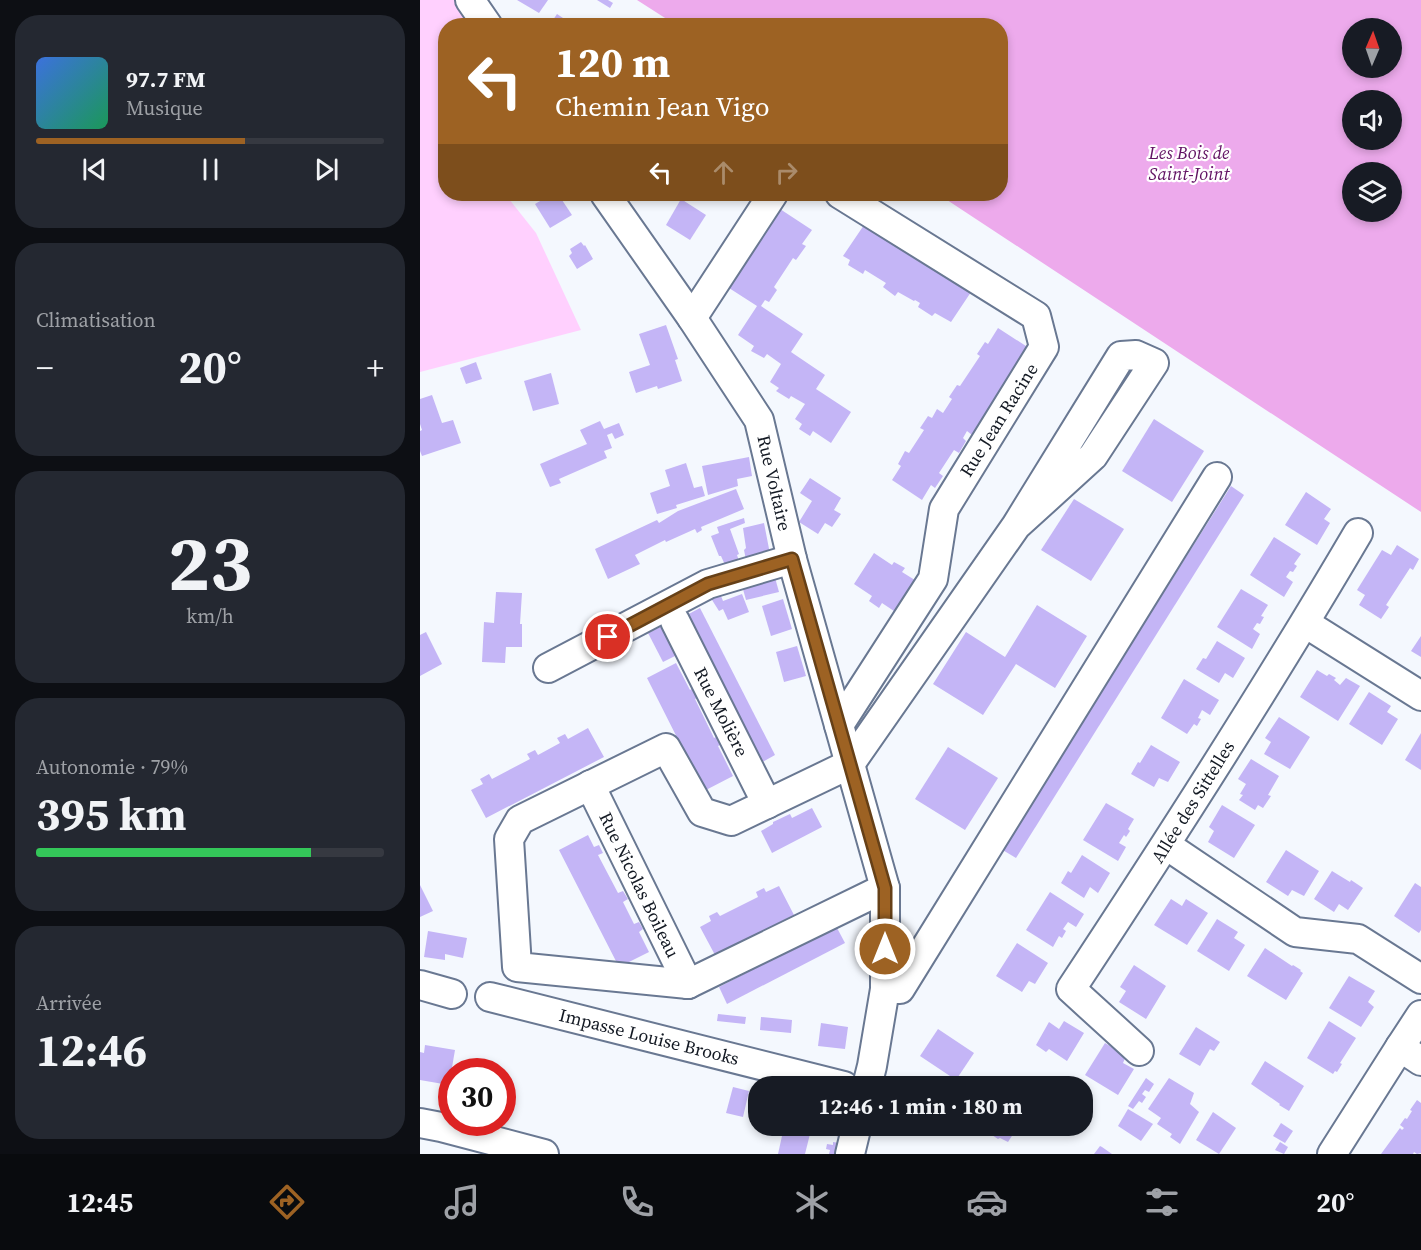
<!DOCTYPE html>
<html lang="fr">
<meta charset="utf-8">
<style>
:root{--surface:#171b24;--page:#242831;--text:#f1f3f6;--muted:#9ea1a6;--line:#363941;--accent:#9d6223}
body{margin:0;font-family:"Source Serif 4",serif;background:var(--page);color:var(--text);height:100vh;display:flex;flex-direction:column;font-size:22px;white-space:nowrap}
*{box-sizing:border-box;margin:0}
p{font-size:20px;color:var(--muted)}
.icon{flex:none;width:33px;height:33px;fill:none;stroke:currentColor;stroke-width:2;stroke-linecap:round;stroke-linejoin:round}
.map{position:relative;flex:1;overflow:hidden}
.details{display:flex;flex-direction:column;gap:15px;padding:15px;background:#0d0f14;width:420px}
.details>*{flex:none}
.top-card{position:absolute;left:18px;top:18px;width:570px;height:183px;border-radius:24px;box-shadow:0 3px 9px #0003;background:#9d6223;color:#fff;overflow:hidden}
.needle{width:39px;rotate:2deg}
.buttons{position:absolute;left:922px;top:18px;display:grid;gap:12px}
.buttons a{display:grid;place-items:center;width:60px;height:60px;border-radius:50%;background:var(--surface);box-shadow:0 3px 9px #0003;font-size:30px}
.speed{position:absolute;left:18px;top:1058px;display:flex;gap:12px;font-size:30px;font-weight:700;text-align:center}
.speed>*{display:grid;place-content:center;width:78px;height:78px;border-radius:50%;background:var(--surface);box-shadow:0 3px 9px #0003;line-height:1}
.speed .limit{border:9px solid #d22;background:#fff;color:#111}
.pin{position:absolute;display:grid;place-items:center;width:51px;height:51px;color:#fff;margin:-26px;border:3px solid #fff;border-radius:50%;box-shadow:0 2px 6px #0007}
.me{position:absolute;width:66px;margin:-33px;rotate:0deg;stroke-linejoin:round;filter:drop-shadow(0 0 4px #0008)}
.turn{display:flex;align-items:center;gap:21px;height:126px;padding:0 18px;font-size:27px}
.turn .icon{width:78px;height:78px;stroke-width:2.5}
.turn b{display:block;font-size:42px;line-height:51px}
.lanes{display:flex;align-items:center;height:57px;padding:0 18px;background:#0003;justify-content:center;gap:30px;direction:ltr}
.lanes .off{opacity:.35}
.big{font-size:45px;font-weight:700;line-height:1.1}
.details .tile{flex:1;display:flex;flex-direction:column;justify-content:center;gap:9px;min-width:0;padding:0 21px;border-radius:24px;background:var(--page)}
.details .dial{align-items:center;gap:0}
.dial b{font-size:78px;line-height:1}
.song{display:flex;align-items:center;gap:18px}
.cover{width:72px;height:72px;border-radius:9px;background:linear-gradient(135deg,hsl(220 70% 55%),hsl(150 70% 35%))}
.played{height:6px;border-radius:3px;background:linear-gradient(90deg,var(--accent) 60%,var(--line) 60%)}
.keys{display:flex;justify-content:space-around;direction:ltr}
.heat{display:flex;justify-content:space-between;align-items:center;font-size:33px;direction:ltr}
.charge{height:9px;border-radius:4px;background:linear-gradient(90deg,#34c759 79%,var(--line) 0)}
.trip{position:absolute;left:328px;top:1076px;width:345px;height:60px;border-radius:24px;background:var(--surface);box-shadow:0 3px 9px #0003;font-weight:700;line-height:60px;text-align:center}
.dock{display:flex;height:96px;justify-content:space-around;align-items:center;background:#090b0e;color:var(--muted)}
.dock .icon{width:42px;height:42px}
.dock .active{color:var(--accent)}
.dock b{font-size:27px;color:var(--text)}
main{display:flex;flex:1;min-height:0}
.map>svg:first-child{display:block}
.green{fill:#ffd0fe}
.forest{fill:#edaaec;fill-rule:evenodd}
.building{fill:#c4b5f6}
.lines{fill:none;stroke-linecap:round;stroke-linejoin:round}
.minor-casing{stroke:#697892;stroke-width:32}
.minor{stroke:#fff;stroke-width:28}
.route-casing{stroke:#664017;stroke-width:15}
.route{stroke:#9d6223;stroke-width:10}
.labels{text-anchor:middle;stroke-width:4.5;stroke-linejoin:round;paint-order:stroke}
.park-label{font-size:18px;font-style:italic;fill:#611263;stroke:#fff}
.street-label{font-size:18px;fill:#131923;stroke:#fff}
</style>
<main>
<section class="details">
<div class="tile">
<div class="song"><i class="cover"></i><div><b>97.7 FM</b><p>Musique</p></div></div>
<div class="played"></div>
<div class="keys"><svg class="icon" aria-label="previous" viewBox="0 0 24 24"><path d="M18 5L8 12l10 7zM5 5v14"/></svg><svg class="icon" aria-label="pause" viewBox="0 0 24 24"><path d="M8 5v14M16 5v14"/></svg><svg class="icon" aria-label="next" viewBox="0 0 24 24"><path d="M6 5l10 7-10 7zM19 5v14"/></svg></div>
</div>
<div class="tile"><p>Climatisation</p>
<div class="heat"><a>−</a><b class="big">20°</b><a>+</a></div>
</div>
<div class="tile dial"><b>23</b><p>km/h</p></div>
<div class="tile"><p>Autonomie · 79%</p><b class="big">395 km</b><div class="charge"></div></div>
<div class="tile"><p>Arrivée</p><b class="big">12:46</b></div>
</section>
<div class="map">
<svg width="1001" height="1154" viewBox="0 0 1001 1154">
<rect width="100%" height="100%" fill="#f4f8fe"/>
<polygon class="green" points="0,0 38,0 55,25 26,26 26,194 85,194 116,233 161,330 0,372"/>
<path class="forest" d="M217 0H1001V512L518 194H580V26L256 25ZM933 28H972V68H933ZM933 100H972V140H933ZM933 172H972V212H933Z"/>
<g class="building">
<polygon points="97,0 128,0 119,13"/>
<polygon points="177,0 188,0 193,3 190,8"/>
<polygon points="137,14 155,26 129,26"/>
<polygon points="207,18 219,26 202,26"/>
<polygon points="132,194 138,194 152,215 130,228 115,204"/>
<polygon points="261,199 286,215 270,240 246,225"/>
<polygon points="360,209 392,230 382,244 386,246 376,260 373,258 354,287 357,290 349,302 345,300 341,306 383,334 371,352 405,375 396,389 431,412 411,443 393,431 390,436 379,429 382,424 375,419 385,404 371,396 369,399 356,391 359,388 350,382 361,364 347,354 344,358 331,351 334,346 318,335 337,306 309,288 316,278 312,275 319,264 323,266 344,235 340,232 346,221 351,224"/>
<polygon points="444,225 501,255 498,260 551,292 531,322 515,313 512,316 498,307 500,303 495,300 494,301 478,292 475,296 463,287 466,283 445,270 443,274 428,265 430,260 423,256"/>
<polygon points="161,242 164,246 165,245 173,259 157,269 149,256 152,253 150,249"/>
<polygon points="246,325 258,359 255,360 262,381 238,389 237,386 216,393 209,372 230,365 219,334"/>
<polygon points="578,328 609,348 566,421 563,418 552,435 547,431 543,438 546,441 539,453 534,450 519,473 523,476 515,488 511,485 502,500 472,480 481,466 478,464 485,451 489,453 504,430 500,428 508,416 512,418 517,409 523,413 532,399 529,397 537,385 540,386 560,356 557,354 565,342 568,344"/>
<polygon points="56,362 62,379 46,384 40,368"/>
<polygon points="131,373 139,404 113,411 104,381"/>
<polygon points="12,395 22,423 33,420 41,443 2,456 0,451 0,431 2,430 0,424 0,399"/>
<polygon points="734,419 784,451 752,502 702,471"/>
<polygon points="180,421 184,429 199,423 204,435 195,439 192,433 187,435 192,448 184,451 187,458 139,479 141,483 130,487 120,464 167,444 160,430"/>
<polygon points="329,457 332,476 317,479 318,486 288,495 282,466"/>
<polygon points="266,463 274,488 282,486 285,496 256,505 257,508 237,514 230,493 250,486 245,470"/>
<polygon points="390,478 421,498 414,510 421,514 412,527 405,523 398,534 379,522 392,501 380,493"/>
<polygon points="811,486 824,495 596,858 581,849"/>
<polygon points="316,489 324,509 281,527 282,530 277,533 275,529 246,542 245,540 215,555 220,564 188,579 175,549 237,520 239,523 258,511"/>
<polygon points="886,492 911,509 904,519 910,523 897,545 865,525"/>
<polygon points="654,499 704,529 671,581 621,550"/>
<polygon points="324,518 325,523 310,529 319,554 317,555 321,567 306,567 301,556 299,556 291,536 299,533 297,527"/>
<polygon points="344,523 351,559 327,565 324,550 326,548 323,528"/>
<polygon points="854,537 881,554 874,564 877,566 873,572 870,571 866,577 873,582 864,597 830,575"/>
<polygon points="977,545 999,559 993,570 990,568 966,605 969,607 961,619 939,605 945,595 937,590 962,550 971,555"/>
<polygon points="454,553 472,565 474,562 485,568 482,572 498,582 477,613 462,603 459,608 449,601 452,596 434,584"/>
<polygon points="354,574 359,592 326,600 321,582"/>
<polygon points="297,586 303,601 322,594 329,612 308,620 303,609 299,611 287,592"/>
<polygon points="821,589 848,605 841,616 844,617 840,624 837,623 833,629 840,634 832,649 797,627"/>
<polygon points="76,592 102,593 100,624 102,624 102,647 86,647 85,663 62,662 64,622 74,623"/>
<polygon points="363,599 372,629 351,636 342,606"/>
<polygon points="617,605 667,636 635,688 596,664 563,715 513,684 546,632 585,657"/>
<polygon points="280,608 355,755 339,764 263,617"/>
<polygon points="244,625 259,654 243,662 228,633"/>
<polygon points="6,632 22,664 0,676 0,635"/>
<polygon points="1001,636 1001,657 991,651"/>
<polygon points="797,641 825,658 813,678 805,673 799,683 776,669 783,658 786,659"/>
<polygon points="377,646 386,676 364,682 356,652"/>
<polygon points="256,663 270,690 275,687 280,696 275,699 294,738 300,735 304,743 298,746 313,776 284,791 227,678"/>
<polygon points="897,670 907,676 909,674 916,678 914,680 920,685 926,678 940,686 918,721 880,697"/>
<polygon points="764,679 799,700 790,715 782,710 778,718 781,719 777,726 774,724 767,734 741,718"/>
<polygon points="949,692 971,706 967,712 978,719 962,745 929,724"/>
<polygon points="859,717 890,737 870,769 844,754 851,742 845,738"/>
<polygon points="168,728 184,757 66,818 51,790 63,784 60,779 69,774 72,779 110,759 107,754 115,750 118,755 140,743 137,738 145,734 148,739"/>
<polygon points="1001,733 1001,770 985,760"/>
<polygon points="731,745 760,762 748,782 739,778 734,787 711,774 718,762 720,763"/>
<polygon points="528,747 578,778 545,830 495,799"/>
<polygon points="831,759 859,776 848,795 851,796 843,808 838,805 835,810 819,800 823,795 820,794 826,784 818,779"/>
<polygon points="686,803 714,819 708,829 710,831 706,837 704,835 699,843 706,847 698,861 663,840"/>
<polygon points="802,805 835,825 814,858 788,842 794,831 789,827"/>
<polygon points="392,808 402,827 352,853 341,831 353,824 353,822 370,814 372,818"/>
<polygon points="168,835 174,847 179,845 183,853 178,855 198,893 203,891 208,899 203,902 214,924 219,922 223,929 219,932 229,952 199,967 139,850"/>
<polygon points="866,850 899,871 884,896 872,890 868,896 846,882"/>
<polygon points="662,855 690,873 678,893 670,887 664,898 641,883 648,871 651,873"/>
<polygon points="912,871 930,882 931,880 943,888 928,910 919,904 914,912 894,899"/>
<polygon points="995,883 1001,887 1001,930 999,933 974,916"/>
<polygon points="0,885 13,911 0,917"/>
<polygon points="359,886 374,915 295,955 280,927 291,921 289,916 297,912 300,916 338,897 336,892 344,888 346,892"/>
<polygon points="630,892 664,914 656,927 648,922 643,929 646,931 642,938 639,936 633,947 606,930"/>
<polygon points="751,899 762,906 766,899 788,913 767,945 734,925"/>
<polygon points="797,919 818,932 814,938 825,945 809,971 777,951"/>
<polygon points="416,926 425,943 307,1004 299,987"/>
<polygon points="8,931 47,938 43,958 25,954 25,960 4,957"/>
<polygon points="597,943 628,963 615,984 609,981 602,992 576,976"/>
<polygon points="845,948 872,966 873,965 881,970 880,971 883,973 866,1000 827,976"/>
<polygon points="714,965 746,986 726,1019 699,1002 706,991 700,987"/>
<polygon points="929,976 955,991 948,1002 954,1007 941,1027 909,1008"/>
<polygon points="298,1014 326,1017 325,1024 297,1021"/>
<polygon points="341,1017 372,1020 371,1033 340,1030"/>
<polygon points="644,1021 664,1033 647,1061 629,1049 626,1052 616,1045 629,1022 639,1029"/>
<polygon points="909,1021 936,1038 920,1063 922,1064 917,1072 915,1071 913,1074 887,1058"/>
<polygon points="401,1023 428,1027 425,1049 398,1046"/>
<polygon points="776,1027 800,1042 794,1051 790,1049 780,1066 759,1054"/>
<polygon points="518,1029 554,1053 536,1080 500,1056"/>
<polygon points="685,1043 706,1056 703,1063 714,1069 698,1095 665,1075"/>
<polygon points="5,1045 35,1050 29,1085 0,1080 0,1052 4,1053"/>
<polygon points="845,1061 884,1086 869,1111 859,1105 860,1104 831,1084"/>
<polygon points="726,1078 734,1084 729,1092 725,1090 722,1094 726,1097 722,1103 719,1101 713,1109 708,1106"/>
<polygon points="749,1078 774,1093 770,1104 779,1112 760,1144 750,1137 752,1134 737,1124 741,1118 728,1109"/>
<polygon points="313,1087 329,1091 323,1117 306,1113"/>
<polygon points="997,1100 1001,1103 1001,1153 997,1154 994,1152 993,1154 961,1154 980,1128 982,1130 984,1128 980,1125 985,1118 987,1119 992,1111 990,1110"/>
<polygon points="708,1109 733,1124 721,1141 698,1126"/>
<polygon points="793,1112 816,1128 799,1154 776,1140"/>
<polygon points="861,1123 873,1131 865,1143 853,1136"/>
<polygon points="374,1125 421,1125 420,1137 396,1131 395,1135 390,1134 385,1154 358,1154 364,1127 372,1130"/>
<polygon points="557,1125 599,1125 588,1142 580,1138 578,1139"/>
<polygon points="413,1142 419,1143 417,1154 409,1154 410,1150 406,1149 407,1144 413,1145"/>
<polygon points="860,1142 868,1147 864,1154 855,1150"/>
<polygon points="680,1146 682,1147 692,1154 674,1154"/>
</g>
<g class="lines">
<defs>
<g id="minor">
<polyline points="50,0 68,26"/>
<polyline points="185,194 272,318 339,420 372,559 465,888 465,989 452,1066 447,1086"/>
<polyline points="272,318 353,194"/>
<polyline points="255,621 347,804"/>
<polyline points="885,623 1001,696"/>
<polyline points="128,668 288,584 372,559"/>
<polyline points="419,725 513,579 524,509 624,347 616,316 420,194"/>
<polyline points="170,785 268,984"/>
<polyline points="746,845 875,932 938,939 1001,979"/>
<polyline points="268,984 97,967 89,839 100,820 246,748 282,812 311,821 430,764 596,526 701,356 716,355 734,363 673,456 596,526"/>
<polyline points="268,984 465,888"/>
<polyline points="0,985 32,994"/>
<polyline points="465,989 480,989 797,477"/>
<polyline points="70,997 424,1086"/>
<polyline points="980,1047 1001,1061"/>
<path d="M719 1051 651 989C750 839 847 688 938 533"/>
<polyline points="0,1123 21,1127 124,1154"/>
<polyline points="430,1154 437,1125"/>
<polyline points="912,1154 980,1047 1001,1015"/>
</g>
</defs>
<use href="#minor" class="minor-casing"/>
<use href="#minor" class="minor"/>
</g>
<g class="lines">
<defs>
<polyline id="route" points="188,637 288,584 372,559 465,888 465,949"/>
</defs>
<use href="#route" class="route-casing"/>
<use href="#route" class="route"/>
</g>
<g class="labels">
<g class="park-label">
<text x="769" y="159">Les Bois de<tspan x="769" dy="21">Saint-Joint</tspan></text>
</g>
<g class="street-label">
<text transform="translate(579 420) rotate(-58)" y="6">Rue Jean Racine</text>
<text transform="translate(354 483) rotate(77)" y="6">Rue Voltaire</text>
<text transform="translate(301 712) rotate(63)" y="6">Rue Molière</text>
<text transform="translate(773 802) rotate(-58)" y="6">Allée des Sittelles</text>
<text transform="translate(219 885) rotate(64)" y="6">Rue Nicolas Boileau</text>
<text transform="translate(229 1037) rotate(14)" y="6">Impasse Louise Brooks</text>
</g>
</g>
</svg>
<div class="buttons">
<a><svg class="needle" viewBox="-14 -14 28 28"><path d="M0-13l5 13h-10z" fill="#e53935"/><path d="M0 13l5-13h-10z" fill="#9ea1a6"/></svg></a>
<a><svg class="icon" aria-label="sound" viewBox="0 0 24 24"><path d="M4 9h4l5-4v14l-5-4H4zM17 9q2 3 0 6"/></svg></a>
<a><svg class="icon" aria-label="layers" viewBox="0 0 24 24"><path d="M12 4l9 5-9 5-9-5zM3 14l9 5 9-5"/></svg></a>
</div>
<div class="speed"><div class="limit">30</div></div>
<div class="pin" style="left:188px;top:637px;background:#d93025"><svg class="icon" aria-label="arrive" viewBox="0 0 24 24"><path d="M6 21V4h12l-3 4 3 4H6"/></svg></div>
<svg class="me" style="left:465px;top:949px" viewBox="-20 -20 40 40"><circle r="17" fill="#9d6223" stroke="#fff" stroke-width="3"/><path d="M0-11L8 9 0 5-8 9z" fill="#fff"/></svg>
<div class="trip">12:46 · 1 min · 180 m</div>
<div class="top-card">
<div class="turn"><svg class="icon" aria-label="left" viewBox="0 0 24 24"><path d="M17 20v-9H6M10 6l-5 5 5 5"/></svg><div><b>120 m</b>Chemin Jean Vigo</div></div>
<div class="lanes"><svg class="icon" aria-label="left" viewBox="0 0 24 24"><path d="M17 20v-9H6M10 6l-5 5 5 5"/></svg><svg class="icon off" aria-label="ahead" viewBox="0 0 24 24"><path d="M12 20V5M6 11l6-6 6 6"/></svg><svg class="icon off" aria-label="right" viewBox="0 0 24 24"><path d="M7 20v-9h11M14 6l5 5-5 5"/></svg></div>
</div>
</div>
</main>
<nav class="dock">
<b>12:45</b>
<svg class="icon active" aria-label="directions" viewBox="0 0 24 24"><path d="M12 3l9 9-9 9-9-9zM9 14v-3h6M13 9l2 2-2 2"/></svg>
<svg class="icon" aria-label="music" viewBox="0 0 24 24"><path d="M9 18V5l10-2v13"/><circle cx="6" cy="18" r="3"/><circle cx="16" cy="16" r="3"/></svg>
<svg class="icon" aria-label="phone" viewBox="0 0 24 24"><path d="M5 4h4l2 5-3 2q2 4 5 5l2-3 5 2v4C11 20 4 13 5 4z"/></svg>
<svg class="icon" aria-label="climate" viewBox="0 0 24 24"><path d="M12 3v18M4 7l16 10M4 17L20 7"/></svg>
<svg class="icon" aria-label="car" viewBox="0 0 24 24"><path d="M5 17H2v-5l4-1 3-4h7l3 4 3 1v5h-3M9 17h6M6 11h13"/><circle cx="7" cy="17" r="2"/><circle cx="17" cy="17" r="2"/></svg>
<svg class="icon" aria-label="filters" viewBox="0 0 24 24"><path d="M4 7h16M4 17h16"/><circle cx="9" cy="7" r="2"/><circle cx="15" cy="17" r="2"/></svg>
<b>20°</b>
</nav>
